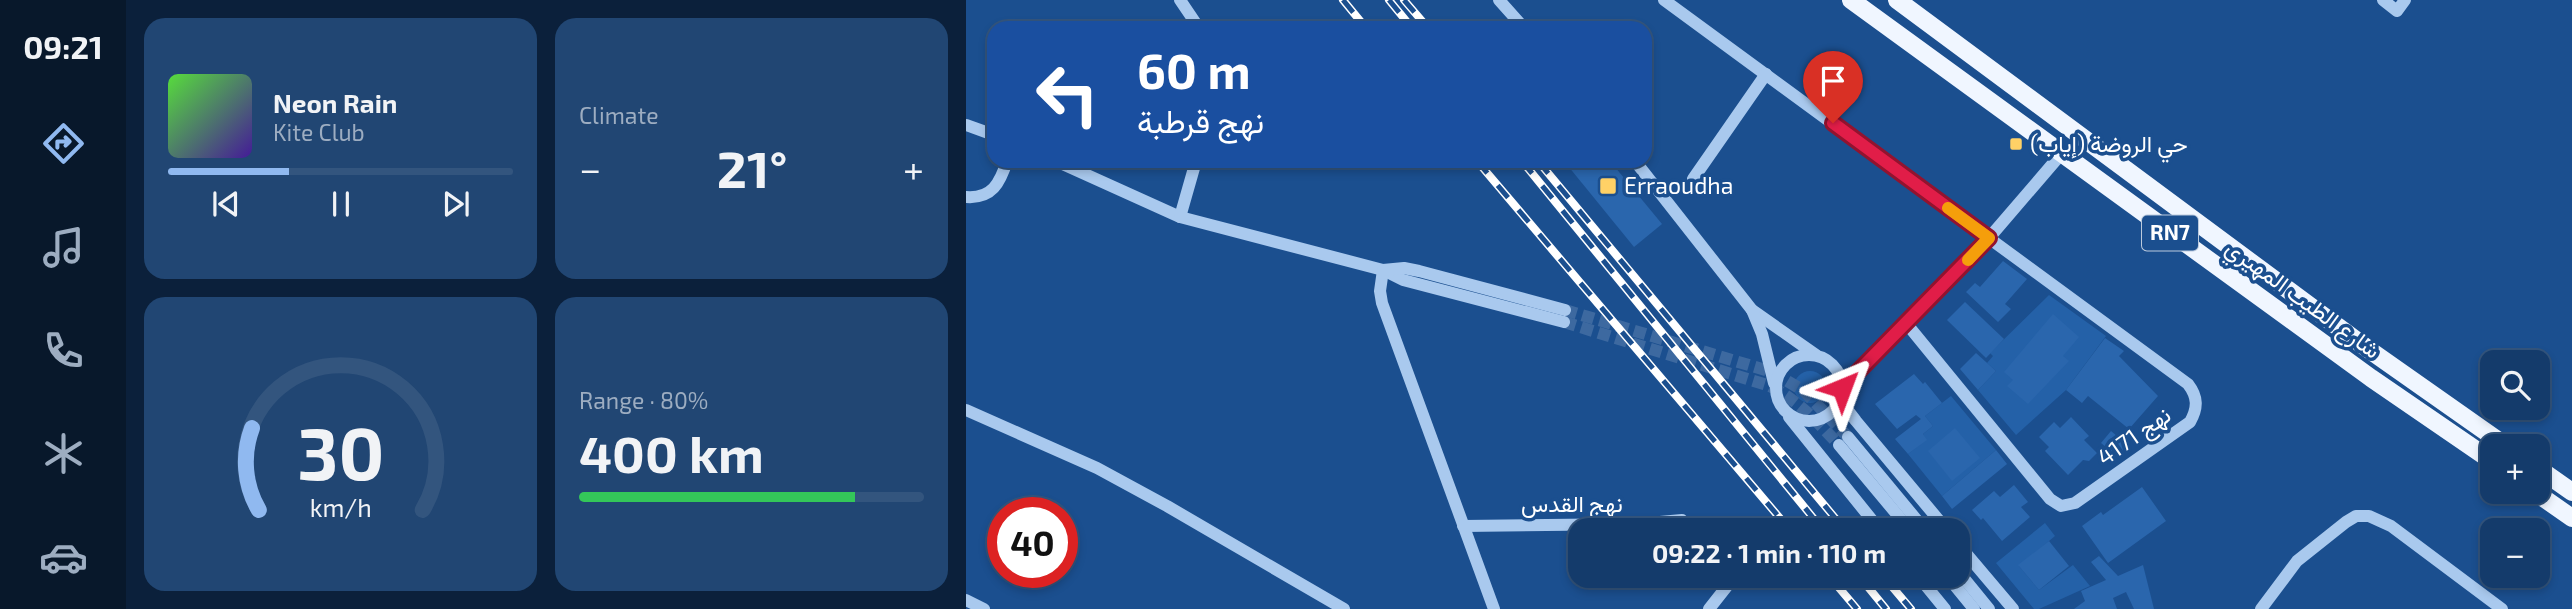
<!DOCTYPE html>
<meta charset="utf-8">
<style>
:root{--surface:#143b6b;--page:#214673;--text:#f1f3f6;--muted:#9dadc1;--line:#33557e;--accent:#90b9f0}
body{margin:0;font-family:"Exo 2",Vazirmatn,sans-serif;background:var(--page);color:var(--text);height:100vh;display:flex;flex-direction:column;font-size:26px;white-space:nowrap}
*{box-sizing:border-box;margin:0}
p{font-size:23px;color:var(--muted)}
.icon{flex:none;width:38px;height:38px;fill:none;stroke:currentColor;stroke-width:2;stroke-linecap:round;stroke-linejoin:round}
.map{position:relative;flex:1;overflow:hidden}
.panel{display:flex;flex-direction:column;gap:18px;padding:18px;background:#0b203b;width:840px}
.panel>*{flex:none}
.banner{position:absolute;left:21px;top:21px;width:665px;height:147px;border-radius:21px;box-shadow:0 4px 10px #0003,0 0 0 2px var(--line);background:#1a4fa0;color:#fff;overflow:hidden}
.fabs{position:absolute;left:1514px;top:350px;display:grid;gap:14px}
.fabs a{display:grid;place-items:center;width:70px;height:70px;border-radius:14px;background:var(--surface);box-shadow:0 4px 10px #0003,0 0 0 2px var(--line);font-size:35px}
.speed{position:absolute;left:21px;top:497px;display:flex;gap:14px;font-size:35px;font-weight:700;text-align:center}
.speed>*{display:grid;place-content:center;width:91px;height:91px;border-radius:50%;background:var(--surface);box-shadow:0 4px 10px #0003,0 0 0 2px var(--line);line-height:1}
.speed .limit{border:10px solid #d22;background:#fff;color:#111}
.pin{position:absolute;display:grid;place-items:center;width:60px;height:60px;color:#fff;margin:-72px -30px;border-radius:50% 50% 50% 0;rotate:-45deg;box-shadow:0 0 7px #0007}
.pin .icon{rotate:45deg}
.me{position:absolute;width:77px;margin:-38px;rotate:44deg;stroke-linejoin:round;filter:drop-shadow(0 0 5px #0008)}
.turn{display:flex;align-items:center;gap:24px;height:147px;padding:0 35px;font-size:32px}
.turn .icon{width:91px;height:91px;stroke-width:2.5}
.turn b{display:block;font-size:49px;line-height:60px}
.big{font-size:52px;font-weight:700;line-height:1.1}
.panel .card{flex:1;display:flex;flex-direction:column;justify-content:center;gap:10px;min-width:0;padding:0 24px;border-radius:21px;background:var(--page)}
.panel .dial{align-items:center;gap:0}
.dial svg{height:182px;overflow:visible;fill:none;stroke:var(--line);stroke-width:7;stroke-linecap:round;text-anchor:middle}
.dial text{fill:var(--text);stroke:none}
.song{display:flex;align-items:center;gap:21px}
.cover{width:84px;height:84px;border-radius:10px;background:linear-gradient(135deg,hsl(110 70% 55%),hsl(260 70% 35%))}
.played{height:7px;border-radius:4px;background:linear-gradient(90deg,var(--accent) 35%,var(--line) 35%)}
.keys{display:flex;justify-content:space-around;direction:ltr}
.heat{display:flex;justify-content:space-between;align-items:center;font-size:38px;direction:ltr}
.charge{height:10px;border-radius:5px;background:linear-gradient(90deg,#34c759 80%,var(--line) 0)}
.panel .tiles{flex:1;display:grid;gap:18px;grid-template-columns:repeat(2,1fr)}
.trip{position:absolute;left:602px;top:518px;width:402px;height:70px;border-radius:21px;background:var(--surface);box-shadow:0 4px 10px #0003,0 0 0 2px var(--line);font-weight:700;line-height:70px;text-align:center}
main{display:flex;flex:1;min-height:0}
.tab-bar{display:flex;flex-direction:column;width:126px;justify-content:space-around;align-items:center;background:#08182b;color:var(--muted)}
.tab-bar .icon{width:49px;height:49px}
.tab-bar .on{color:var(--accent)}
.tab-bar b{font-size:32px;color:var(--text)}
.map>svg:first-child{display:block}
.green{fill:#2461a8}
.building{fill:#2a66ad}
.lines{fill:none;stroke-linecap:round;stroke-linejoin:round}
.minor-tunnel{stroke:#3d69a0;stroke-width:12;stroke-dasharray:12 6;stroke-linecap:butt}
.minor{stroke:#a9c9ee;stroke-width:12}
.major{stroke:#f0f6ff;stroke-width:18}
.rail-casing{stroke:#fff;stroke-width:8}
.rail{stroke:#1b4f8f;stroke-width:5;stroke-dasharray:16;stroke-linecap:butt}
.route-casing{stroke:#92132f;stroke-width:18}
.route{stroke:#e11d48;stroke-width:12}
.slow{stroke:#f59e0b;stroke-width:12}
.poi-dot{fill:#ffd166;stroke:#1b4f8f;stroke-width:2.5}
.labels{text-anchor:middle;stroke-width:7;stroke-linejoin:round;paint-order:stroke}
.shield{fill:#1b4f8f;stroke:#bbcadd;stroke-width:2}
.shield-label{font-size:21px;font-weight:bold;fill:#fff}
.poi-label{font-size:23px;fill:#fff;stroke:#1b4f8f;text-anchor:start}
.street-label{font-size:23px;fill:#fff;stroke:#1b4f8f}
</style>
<main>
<nav class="tab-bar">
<b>09:21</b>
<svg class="icon on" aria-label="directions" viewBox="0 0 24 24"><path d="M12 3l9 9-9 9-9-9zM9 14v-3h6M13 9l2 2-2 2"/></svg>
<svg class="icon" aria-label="music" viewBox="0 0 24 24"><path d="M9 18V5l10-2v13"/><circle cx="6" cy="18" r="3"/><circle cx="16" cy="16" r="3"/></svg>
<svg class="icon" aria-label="phone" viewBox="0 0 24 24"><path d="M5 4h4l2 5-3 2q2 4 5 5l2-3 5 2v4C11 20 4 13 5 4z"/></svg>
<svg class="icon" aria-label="climate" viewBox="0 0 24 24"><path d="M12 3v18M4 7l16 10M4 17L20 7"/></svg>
<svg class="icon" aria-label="car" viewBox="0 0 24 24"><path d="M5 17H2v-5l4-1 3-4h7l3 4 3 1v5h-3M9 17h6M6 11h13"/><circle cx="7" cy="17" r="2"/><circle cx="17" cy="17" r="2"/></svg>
</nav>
<section class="panel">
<div class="tiles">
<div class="card">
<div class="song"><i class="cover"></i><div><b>Neon Rain</b><p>Kite Club</p></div></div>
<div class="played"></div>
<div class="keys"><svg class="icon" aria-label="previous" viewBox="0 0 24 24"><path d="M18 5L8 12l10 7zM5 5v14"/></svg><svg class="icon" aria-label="pause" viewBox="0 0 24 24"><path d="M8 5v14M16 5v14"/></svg><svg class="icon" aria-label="next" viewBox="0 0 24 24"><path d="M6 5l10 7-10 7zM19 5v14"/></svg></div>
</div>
<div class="card"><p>Climate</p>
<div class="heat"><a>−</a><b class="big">21°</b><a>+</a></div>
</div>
<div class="card dial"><svg viewBox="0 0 100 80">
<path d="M14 69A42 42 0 1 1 86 69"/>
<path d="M14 69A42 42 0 0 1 11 33" stroke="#90b9f0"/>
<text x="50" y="56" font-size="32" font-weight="700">30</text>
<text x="50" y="72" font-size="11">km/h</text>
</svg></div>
<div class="card"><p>Range · 80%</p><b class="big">400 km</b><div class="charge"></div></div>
</div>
</section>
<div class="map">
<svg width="1606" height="609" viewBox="0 0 1606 609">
<rect width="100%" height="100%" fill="#1b4f8f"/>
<g class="green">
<polygon points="1083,295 1140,336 1100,390 1050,435 1012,390 1030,371 1021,363 1027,356 1024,353"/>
<circle cx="844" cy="387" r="16"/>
<polygon points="985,396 1030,450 976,496 942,454 960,440 957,434 967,426 959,416"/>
<polygon points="1079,523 1089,536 1053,566 1073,590 1107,565 1124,586 1073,609 1068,609 1030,563"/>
</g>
<g class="building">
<polygon points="598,161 644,161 696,224 668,247"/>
<polygon points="1037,261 1061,279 1039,304 1045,309 1032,322 1000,292 1009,283 1014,287"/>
<polygon points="999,302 1038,339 1020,358 981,320"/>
<polygon points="1087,314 1113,337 1097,356 1103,361 1062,404 1041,386 1047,380 1038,372"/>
<polygon points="1139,338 1158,351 1153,356 1192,396 1163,429 1122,396 1116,403 1100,390"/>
<polygon points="1010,353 1030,371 1012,390 994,369"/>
<polygon points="948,374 957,384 959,382 976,403 959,416 967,426 957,434 961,440 942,454 929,439 955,419 950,415 931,429 909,404"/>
<polygon points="1105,417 1123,436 1118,440 1131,453 1123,461 1117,460 1102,475 1079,451 1083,447 1073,437 1088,422 1094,428"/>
<polygon points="989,428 1014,458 986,481 962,451"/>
<polygon points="1145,431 1164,447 1151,456 1135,443"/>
<polygon points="1030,450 1041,464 986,509 976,496"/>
<polygon points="1048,485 1062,502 1055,507 1064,517 1036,541 1017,518 1015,520 1006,510 1028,491 1034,497"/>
<polygon points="1176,487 1200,521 1142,563 1116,526 1135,512 1137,515"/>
<polygon points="1083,541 1103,566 1073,590 1052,565"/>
<polygon points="1133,556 1152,576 1177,565 1188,609 1168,609 1160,592 1147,598 1151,609 1108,609 1119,601 1115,591 1140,580 1125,562"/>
</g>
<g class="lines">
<g class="minor-tunnel">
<polyline points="599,310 806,372 838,391 882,437"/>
<path d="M598 322 804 386C832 401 851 421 873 445"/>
</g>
<g class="minor">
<polyline points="214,0 233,28"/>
<polyline points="533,0 558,28"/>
<path d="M698 0 1222 384C1232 397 1232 408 1224 422L1109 503 1095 506 1084 499 940 323"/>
<polyline points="1417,0 1431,11 1439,0"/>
<polyline points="0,125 28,135"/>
<polyline points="90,161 214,217 417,270 437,280 598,322"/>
<polyline points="669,161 786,310 850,355"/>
<polyline points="727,179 800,74"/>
<path d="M0 197C26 199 34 183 41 161"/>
<polyline points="214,217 230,161"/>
<polyline points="417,270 414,291 416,303 528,609"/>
<polyline points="417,270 438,268 453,271 599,310"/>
<polyline points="786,310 796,334 808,383"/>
<circle cx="843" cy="388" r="33"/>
<polyline points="876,388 1023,238 1096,153"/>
<polyline points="875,394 880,408 890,421 981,530"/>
<polyline points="0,410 131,468 201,506 378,609"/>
<polyline points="823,417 914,530"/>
<polyline points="882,437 959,530"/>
<polyline points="873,445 944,530"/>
<polyline points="497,526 672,524 716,520"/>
<polyline points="992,544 1047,609"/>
<polyline points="992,571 1023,609"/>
<polyline points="952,576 979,609"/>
<polyline points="981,576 1008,609"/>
<polyline points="0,600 18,609"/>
<polyline points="743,609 769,576"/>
<polyline points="1295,609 1331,561 1380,522 1390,516 1403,516 1425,526 1536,609"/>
</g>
<g class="major">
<polyline points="885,0 1405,378 1526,461"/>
<polyline points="931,0 1402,349 1540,446"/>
<polyline points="1572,468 1606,492"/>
<polyline points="1569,492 1606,518"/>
</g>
<defs>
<g id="rail">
<polyline points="377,0 400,28"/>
<polyline points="423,0 446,28"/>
<polyline points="438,0 462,28"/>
<polyline points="511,161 824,530"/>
<polyline points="556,161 857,530"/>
<polyline points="572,161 879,530"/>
<polyline points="863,576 891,609"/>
<polyline points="893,576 920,609"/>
<polyline points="917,576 945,609"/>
</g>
</defs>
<use href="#rail" class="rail-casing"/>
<use href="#rail" class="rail"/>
</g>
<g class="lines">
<defs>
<polyline id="route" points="867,123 1023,238 876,388"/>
</defs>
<use href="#route" class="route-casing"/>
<use href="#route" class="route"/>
<polyline class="slow" points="982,208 1023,238 1002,260"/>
</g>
<g class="poi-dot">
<rect x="1043" y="137" width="14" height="14" rx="3.5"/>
<rect x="633" y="177" width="18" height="18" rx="3.5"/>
</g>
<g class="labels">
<rect class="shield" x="1176" y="215.5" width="56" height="35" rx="5"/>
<g class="shield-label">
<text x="1204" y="240">RN7</text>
</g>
<g class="poi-label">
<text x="1064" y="152">حي الروضة (إياب)</text>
<text x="658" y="194">Erraoudha</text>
</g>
<g class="street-label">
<text transform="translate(1337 299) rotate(36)" y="8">شارع الطيب المهيري</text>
<text transform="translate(1168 436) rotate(-35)" y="8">نهج 4171</text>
<text x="606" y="512">نهج القدس</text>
</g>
</g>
</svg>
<div class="fabs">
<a><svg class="icon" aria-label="search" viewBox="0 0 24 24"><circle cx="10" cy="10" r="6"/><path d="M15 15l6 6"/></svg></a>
<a>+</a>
<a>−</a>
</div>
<div class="speed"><div class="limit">40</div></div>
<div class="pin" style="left:867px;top:123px;background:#d93025"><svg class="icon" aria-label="arrive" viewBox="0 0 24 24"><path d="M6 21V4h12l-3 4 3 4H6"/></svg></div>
<svg class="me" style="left:876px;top:388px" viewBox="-20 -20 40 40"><path d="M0-17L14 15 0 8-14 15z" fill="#e11d48" stroke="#fff" stroke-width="4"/></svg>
<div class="trip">09:22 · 1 min · 110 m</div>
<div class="banner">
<div class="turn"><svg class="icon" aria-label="left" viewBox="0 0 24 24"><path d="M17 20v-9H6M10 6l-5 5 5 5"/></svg><div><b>60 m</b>نهج قرطبة</div></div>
</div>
</div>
</main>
